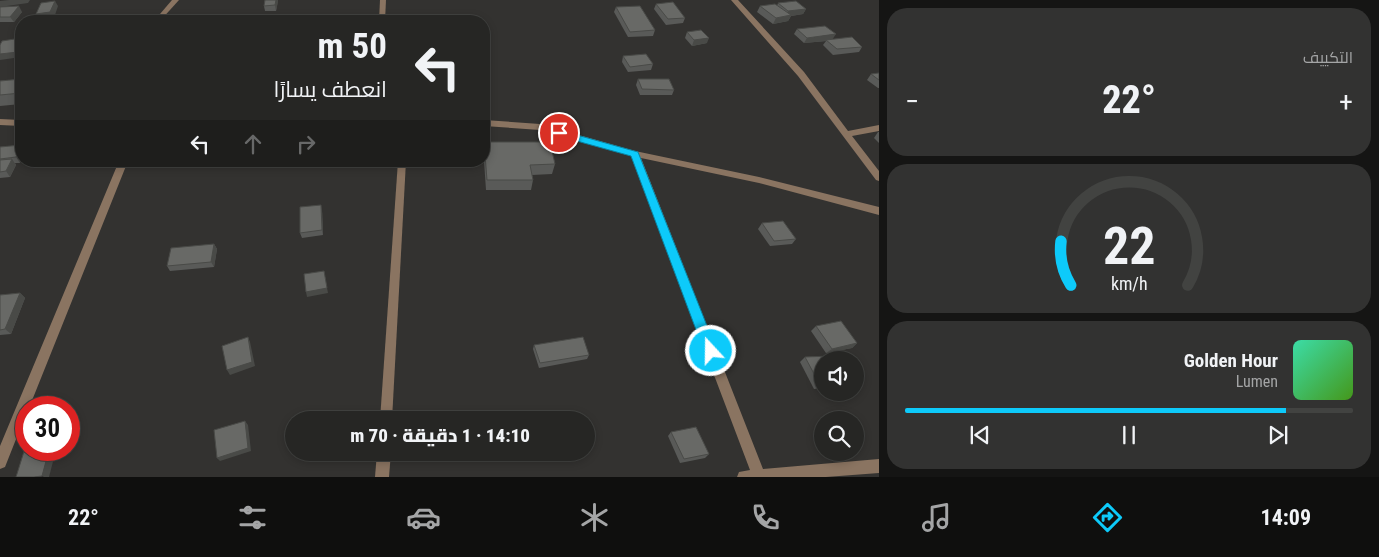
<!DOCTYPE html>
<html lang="ar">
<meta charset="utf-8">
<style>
:root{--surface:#262624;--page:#323231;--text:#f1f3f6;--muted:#a4a5a6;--line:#424341;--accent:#0dcafa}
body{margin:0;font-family:"Roboto Condensed",Cairo,sans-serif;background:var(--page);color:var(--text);direction:rtl;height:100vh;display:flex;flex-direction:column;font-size:19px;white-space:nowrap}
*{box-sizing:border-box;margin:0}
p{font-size:16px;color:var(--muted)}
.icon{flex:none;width:28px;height:28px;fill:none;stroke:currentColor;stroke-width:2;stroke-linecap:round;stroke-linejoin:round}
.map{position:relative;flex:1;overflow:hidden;direction:ltr}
.side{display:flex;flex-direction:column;gap:8px;padding:8px;background:#151514;width:500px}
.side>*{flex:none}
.guide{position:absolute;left:15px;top:15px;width:475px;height:152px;border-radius:20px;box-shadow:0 2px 8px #0003,0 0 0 1px var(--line);direction:rtl;background:#262624;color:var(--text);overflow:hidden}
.tools{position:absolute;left:814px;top:351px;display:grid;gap:10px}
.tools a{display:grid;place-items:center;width:50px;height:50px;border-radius:50%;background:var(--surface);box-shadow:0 2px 8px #0003,0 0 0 1px var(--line);font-size:25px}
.speed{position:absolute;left:15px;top:396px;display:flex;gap:10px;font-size:25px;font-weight:700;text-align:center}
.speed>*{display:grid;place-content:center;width:65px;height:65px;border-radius:50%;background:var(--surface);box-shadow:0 2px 8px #0003,0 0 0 1px var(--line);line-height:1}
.speed .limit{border:8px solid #d22;background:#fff;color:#111}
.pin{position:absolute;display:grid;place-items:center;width:42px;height:42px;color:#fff;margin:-21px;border:2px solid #fff;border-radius:50%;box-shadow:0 1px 5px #0007}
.me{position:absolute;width:55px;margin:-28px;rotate:339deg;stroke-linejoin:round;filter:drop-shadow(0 0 4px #0008)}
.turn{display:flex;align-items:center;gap:18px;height:105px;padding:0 20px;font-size:22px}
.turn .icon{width:65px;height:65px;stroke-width:2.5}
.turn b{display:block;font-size:35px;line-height:42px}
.lanes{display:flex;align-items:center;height:48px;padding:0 20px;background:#0003;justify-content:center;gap:25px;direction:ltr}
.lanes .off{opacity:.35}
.big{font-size:38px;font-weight:800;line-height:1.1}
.side .tile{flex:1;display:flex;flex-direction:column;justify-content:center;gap:8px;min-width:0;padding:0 18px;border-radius:20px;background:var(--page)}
.side .dial{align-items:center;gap:0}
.dial svg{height:130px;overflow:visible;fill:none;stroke:var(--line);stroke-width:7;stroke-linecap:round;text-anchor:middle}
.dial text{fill:var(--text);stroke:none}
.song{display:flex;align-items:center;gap:15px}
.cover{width:60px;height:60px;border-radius:8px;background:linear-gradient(135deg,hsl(160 70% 55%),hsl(100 70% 35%))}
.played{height:5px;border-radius:2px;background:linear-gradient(90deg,var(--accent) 85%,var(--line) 85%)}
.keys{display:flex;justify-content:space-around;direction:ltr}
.heat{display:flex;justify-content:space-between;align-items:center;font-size:28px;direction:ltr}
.trip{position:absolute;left:285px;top:411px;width:310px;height:50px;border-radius:25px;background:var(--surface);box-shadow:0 2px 8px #0003,0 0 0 1px var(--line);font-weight:800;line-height:50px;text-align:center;direction:rtl}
.menu{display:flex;height:80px;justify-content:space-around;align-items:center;background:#0f0f0e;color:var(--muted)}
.menu .icon{width:35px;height:35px}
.menu .active{color:var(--accent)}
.menu b{font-size:22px;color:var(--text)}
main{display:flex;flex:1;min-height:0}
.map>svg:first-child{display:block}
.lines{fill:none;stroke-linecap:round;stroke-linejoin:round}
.minor{fill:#8a7461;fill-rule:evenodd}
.wall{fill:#595a58}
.shaded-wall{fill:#494a47}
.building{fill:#686966;stroke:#494a47}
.route{fill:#0dcafa;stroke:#0883a2}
</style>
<main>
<section class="side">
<div class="tile"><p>التكييف</p>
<div class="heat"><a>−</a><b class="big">22°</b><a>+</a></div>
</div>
<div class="tile dial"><svg viewBox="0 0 100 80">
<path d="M14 69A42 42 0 1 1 86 69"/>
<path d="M14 69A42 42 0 0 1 8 42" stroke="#0dcafa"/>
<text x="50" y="56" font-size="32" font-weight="700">22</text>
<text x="50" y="72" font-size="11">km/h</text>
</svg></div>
<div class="tile">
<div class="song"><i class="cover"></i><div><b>Golden Hour</b><p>Lumen</p></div></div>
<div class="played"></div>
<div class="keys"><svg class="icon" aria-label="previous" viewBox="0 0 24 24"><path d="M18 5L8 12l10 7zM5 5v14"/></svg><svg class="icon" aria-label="pause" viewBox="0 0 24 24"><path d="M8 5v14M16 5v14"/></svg><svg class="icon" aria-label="next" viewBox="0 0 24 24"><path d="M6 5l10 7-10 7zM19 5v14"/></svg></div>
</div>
</section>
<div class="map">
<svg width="879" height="477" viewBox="0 0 879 477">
<rect width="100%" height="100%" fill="#333230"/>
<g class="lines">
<g class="minor">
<polygon points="172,0 179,0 160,21 154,21"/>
<polygon points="380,0 386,0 385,21 379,21"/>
<polygon points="731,0 738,0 804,72 848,131 879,125 879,131 852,136 879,171 879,181 876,180 798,76"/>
<polygon points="0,119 21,120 21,126 0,125"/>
<polygon points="484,120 540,124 635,151 759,177 879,207 879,215 759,183 641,158 763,469 879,459 879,473 826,477 737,477 739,472 750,470 631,156 540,130 484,126"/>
<polygon points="119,161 128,161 29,408 26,408 26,414 5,467 0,469 0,446"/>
<polygon points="398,161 406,161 392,420 380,420"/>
<polygon points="377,452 391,452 389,477 375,477"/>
</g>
</g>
<g class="wall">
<polygon points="265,0 278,0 276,11 265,11 264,6"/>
<polygon points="778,3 806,9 803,14 791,16 788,21 773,24 757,12 760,6 777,6"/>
<polygon points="656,4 685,18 683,23 666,25 654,9"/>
<polygon points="0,7 22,12 14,22 0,22"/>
<polygon points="616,7 655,30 653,36 628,37 614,12"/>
<polygon points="797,29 833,39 862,47 859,52 833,55 823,45 826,41 804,43 794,34"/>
<polygon points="687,32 707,43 692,46 685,38"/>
<polygon points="623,56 653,64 651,70 628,72 622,62"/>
<polygon points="879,73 879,88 878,88 867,80 871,74"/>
<polygon points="21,79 21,104 0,106 0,81"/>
<polygon points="638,79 674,90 672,95 640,95 636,85"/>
<polygon points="878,132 879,132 879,143 874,138"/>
<polygon points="484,142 555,164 552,174 532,175 533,180 531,190 486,190 484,161"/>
<polygon points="21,145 20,163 15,163 16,165 10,177 0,178 0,147"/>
<polygon points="134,161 158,161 158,164 137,167"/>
<polygon points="322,210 323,235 302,238 300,233"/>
<polygon points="762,223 796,239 792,244 770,246 758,229"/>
<polygon points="214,244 217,249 214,267 170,271 167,266"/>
<polygon points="20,293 25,298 11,334 0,335 0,295"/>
<polygon points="816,326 857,343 852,348 826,353 811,331"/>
<polygon points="534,345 589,355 587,359 539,368 533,349"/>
<polygon points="805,357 822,360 822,388 814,389 800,362"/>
<polygon points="671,432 709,454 705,458 680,463 668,436"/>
</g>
<g class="shaded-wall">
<polygon points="9,0 30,0 28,3 0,7 0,1"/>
<polygon points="276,0 278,0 278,2 276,11 275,5"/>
<polygon points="55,1 58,6 54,18 39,19 36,14"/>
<polygon points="19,6 22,12 14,22 10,17"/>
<polygon points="806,9 803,14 791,16 788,21 773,24 776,18 786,16 788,11"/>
<polygon points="836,34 832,40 826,40 826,41 804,43 807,38"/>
<polygon points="709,38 707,43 692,46 694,40"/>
<polygon points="21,43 21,57 0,60 0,54"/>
<polygon points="21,145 21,160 20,163 16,157"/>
<polygon points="12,159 16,165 10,177 6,171"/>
<polygon points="321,205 322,210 323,235 322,230"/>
<polygon points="214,244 217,249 214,267 211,262"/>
<polygon points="324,271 328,293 307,297 306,292"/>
<polygon points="20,293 25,298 11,334 5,329"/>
<polygon points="248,337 250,342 255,366 230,375 227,370"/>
<polygon points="857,343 852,348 826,353 832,349"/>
<polygon points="245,421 248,425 251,451 220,461 217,458"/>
<polygon points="49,450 56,450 49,477 44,477 42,476"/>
</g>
<g class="building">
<polygon points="265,0 276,0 275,5 264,6"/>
<polygon points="55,1 50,12 36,14 41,3"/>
<polygon points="796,1 806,9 788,11 778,3"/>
<polygon points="673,2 685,18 668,19 656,4"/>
<polygon points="775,4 791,15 776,18 760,6"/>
<polygon points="19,6 10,17 0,17 0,7"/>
<polygon points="640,6 655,30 630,32 616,7"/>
<polygon points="825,26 836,34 807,38 797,29"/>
<polygon points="701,30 709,38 694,40 687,32"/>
<polygon points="852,37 862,47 837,49 826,40"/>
<polygon points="21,38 21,43 18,52 0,54 0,45 2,41"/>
<polygon points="646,54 653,64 630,67 623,56"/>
<polygon points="879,73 879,80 871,74"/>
<polygon points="21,79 21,93 0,95 0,81"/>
<polygon points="638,79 669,79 674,90 642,89"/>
<polygon points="484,142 550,142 555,164 530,165 533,180 487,180"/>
<polygon points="21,145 16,157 0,159 0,147"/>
<polygon points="12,159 6,171 0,172 0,160"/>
<polygon points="321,205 322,230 300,233 300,207"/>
<polygon points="783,221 796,239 774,241 762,223"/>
<polygon points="214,244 211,262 167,266 171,248"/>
<polygon points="324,271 327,288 306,292 304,274"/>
<polygon points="20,293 5,329 0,330 0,295"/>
<polygon points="841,321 857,343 832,349 816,326"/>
<polygon points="248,337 252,362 227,370 222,346"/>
<polygon points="583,337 589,355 540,363 534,345"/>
<polygon points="831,356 833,360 822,360 822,384 820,385 805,357"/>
<polygon points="245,421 248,448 217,458 214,430"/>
<polygon points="696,427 709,454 684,459 671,432"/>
<polygon points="26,445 26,450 49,450 42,476 34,477 16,477"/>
</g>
<polygon class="route" points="559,130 638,152 717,351 716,355 711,357 706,355 704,351 631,156 555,135 555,131"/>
</svg>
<div class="tools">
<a><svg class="icon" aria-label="sound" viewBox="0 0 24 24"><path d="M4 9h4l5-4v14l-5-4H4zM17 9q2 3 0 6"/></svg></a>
<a><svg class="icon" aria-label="search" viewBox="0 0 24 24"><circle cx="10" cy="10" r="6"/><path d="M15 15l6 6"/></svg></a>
</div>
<div class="speed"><div class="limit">30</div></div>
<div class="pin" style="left:559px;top:133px;background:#d93025"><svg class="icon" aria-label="arrive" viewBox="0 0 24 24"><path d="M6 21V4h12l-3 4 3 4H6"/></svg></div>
<svg class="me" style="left:711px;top:351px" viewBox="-20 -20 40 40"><circle r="17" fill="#0dcafa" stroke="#fff" stroke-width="3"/><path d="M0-11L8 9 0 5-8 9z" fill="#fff"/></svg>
<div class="trip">14:10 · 1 دقيقة · 70 m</div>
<div class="guide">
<div class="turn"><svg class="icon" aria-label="left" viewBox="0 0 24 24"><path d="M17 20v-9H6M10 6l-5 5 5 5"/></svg><div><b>50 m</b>انعطف يسارًا</div></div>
<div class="lanes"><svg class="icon" aria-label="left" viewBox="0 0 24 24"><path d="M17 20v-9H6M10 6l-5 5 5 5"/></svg><svg class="icon off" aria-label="ahead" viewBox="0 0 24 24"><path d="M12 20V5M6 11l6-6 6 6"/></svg><svg class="icon off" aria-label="right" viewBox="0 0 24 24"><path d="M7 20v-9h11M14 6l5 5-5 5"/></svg></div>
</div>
</div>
</main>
<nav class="menu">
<b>14:09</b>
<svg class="icon active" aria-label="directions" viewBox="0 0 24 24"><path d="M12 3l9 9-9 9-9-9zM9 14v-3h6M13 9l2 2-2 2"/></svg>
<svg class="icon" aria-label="music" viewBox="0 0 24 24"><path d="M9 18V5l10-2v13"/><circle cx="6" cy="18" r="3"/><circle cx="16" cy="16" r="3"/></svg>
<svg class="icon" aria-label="phone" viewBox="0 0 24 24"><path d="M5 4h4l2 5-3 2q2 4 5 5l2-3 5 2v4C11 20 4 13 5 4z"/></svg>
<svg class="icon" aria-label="climate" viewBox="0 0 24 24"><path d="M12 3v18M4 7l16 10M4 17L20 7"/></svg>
<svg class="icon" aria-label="car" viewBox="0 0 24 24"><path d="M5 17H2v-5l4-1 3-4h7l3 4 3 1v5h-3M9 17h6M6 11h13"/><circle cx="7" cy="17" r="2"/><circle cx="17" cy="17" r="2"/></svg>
<svg class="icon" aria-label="filters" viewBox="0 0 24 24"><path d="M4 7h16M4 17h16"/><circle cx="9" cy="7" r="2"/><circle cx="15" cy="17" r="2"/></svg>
<b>22°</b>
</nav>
